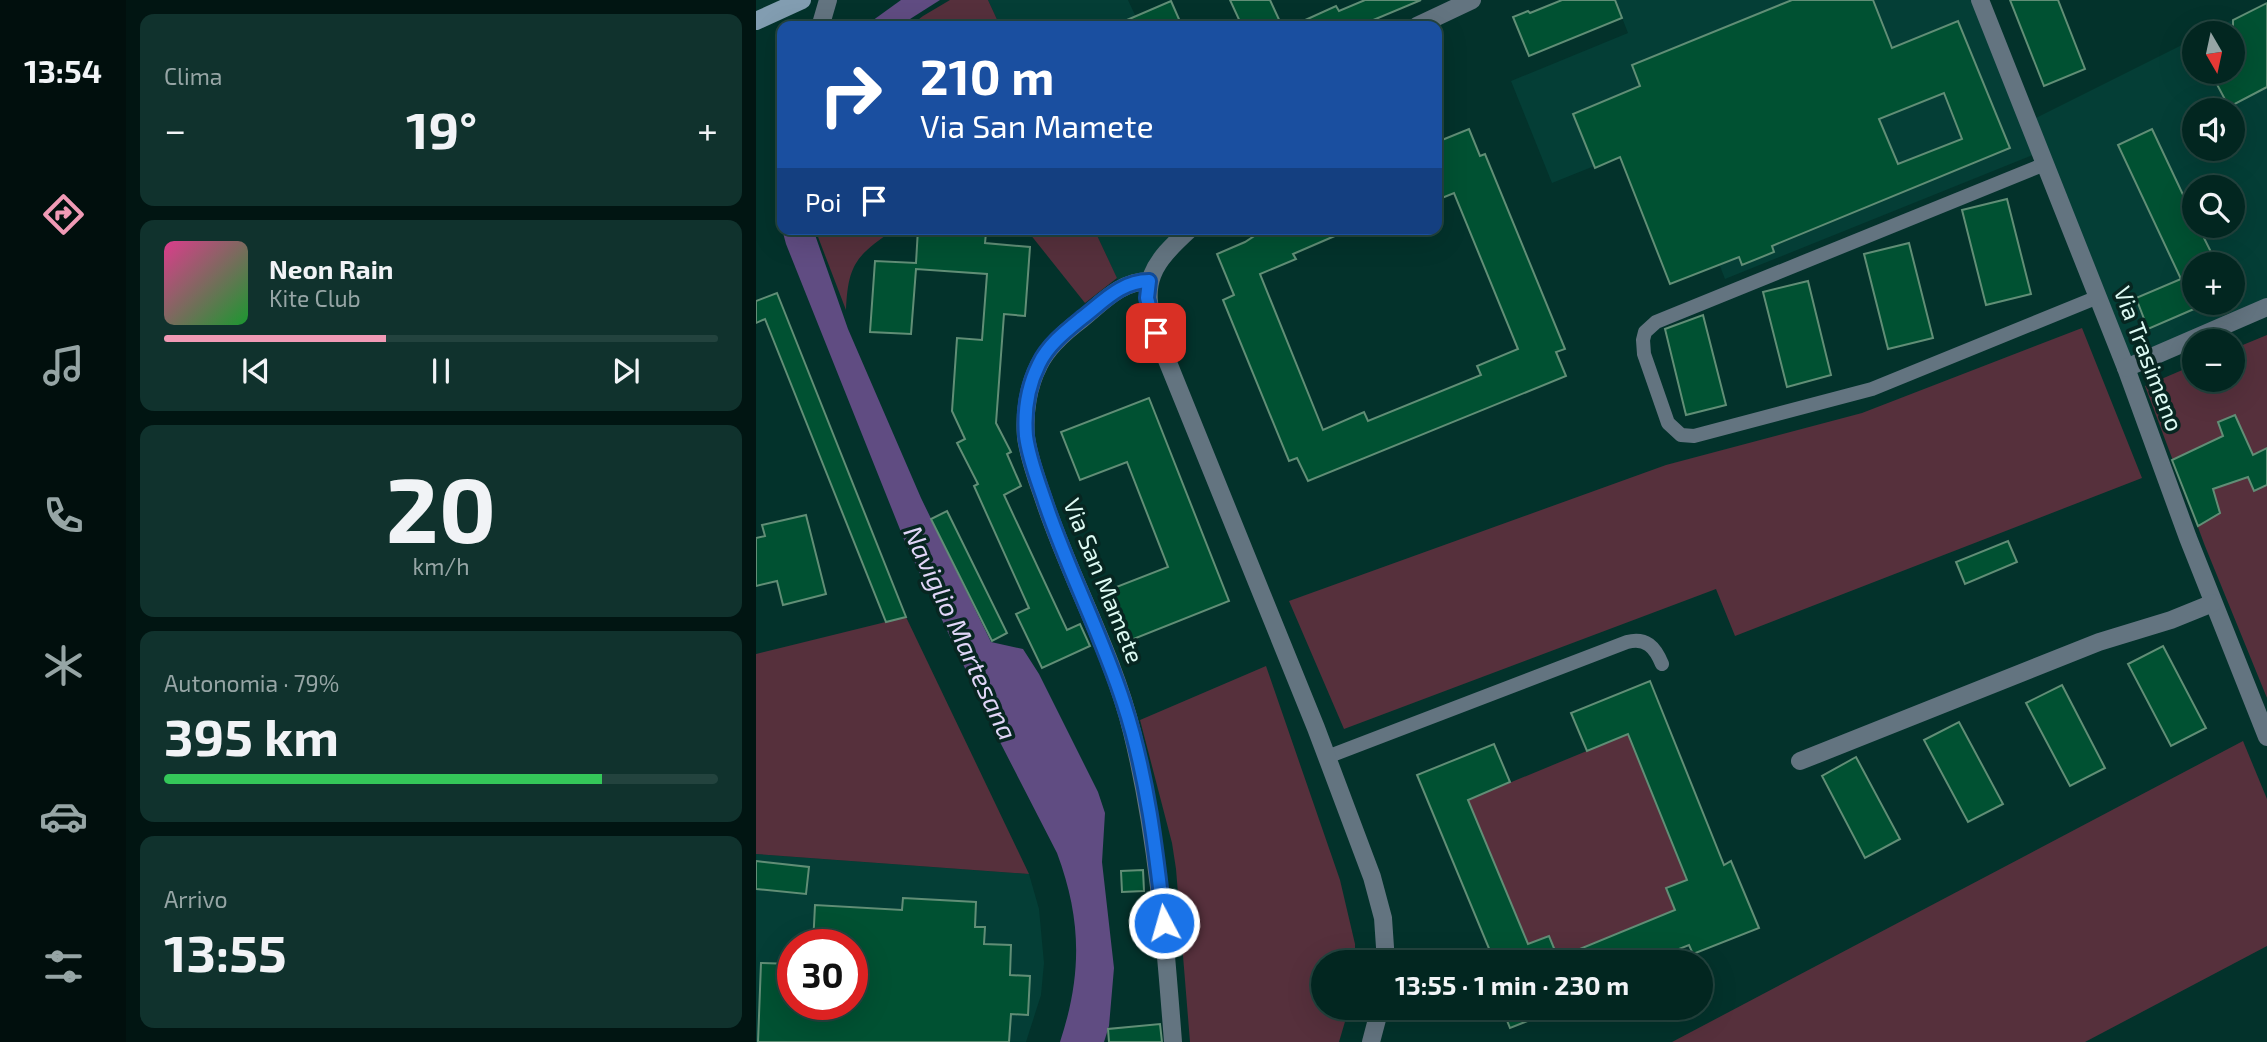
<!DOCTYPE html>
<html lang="it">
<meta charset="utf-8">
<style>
:root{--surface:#022620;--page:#10322d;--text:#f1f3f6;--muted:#96a5a5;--line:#23433e;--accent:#f09ab5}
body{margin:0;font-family:"Exo 2",sans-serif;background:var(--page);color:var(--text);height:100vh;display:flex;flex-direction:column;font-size:26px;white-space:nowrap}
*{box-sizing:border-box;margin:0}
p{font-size:23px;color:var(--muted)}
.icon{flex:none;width:38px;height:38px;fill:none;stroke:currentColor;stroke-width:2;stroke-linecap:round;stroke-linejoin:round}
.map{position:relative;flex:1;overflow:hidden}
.side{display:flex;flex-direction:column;gap:14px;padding:14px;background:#011512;width:630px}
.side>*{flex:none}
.guide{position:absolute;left:21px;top:21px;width:665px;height:214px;border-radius:14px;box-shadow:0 7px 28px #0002,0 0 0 2px var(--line);background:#1a4fa0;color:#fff;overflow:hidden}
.needle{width:46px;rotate:171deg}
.buttons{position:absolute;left:1426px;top:21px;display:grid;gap:14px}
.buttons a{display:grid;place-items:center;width:63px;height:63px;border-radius:50%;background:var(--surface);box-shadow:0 7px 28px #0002,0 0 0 2px var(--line);font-size:35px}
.speed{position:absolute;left:21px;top:929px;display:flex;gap:14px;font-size:35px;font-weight:700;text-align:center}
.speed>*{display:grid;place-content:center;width:91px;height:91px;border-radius:50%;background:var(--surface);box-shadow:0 7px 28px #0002,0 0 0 2px var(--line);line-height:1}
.speed .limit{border:10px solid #d22;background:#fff;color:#111}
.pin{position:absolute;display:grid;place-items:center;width:60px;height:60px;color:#fff;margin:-30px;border-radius:14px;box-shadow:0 4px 10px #0006}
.me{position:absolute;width:77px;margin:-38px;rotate:354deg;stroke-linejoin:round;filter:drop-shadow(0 0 5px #0008)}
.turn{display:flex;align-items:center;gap:24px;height:147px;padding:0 28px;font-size:32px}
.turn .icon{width:91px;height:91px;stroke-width:2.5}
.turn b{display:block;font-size:49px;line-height:60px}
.then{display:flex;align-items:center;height:66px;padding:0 28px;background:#0003;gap:14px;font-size:26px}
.big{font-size:52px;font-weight:700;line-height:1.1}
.side .tile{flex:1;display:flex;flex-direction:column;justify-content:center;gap:10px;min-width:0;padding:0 24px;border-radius:14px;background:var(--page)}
.side .dial{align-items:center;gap:0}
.dial b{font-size:91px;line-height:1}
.song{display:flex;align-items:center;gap:21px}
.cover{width:84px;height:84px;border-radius:10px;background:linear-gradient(135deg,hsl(330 70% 55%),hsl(130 70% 35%))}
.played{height:7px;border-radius:4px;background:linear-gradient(90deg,var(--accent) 40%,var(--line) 40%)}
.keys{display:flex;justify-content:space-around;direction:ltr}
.heat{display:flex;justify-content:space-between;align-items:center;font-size:38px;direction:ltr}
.charge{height:10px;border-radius:5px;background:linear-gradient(90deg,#34c759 79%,var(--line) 0)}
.trip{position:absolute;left:555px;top:950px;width:402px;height:70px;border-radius:35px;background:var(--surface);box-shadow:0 7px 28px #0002,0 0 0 2px var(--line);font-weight:700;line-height:70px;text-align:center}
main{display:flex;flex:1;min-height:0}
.menu{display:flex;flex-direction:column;width:126px;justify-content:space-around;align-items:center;background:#010f0d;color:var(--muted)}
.menu .icon{width:49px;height:49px}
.menu .current{color:var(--accent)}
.menu b{font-size:32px;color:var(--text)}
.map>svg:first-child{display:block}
.built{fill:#043e36;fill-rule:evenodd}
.green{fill:#56303c}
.water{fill:#604c82}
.building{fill:#005132;stroke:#618e76;stroke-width:2;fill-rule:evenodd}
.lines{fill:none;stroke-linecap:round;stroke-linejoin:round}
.lane{stroke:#637480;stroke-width:14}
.street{stroke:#637480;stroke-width:18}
.secondary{stroke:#829db1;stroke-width:18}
.route-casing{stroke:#114b97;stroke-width:18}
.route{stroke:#1a73e8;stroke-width:12}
.labels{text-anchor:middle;stroke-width:7;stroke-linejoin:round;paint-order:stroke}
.street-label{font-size:24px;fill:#ddfaf3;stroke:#072621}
.water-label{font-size:26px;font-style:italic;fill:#e1d6f8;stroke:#072621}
</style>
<main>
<nav class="menu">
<b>13:54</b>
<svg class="icon current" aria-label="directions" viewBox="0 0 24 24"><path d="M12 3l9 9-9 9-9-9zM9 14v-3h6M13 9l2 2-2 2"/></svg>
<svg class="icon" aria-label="music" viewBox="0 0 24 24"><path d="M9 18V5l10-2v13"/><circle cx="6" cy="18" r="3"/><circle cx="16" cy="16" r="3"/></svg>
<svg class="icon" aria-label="phone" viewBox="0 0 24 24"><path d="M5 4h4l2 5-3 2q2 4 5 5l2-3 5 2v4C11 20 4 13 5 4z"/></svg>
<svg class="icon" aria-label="climate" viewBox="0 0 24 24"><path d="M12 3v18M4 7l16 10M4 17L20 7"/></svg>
<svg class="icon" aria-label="car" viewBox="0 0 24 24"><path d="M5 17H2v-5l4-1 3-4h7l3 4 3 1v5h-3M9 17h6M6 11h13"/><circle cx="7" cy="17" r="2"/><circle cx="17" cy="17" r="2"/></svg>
<svg class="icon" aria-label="filters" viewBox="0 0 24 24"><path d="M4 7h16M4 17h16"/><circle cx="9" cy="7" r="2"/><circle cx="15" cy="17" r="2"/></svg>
</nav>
<section class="side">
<div class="tile"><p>Clima</p>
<div class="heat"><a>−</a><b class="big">19°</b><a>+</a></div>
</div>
<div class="tile">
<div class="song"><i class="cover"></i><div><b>Neon Rain</b><p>Kite Club</p></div></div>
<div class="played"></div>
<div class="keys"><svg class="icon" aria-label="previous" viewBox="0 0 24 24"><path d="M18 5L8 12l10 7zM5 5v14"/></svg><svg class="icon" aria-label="pause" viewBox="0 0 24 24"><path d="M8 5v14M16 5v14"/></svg><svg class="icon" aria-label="next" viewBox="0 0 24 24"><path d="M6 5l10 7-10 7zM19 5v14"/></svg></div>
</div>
<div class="tile dial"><b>20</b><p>km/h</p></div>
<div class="tile"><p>Autonomia · 79%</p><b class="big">395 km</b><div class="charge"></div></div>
<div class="tile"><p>Arrivo</p><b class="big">13:55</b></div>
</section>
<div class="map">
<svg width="1511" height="1042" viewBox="0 0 1511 1042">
<rect width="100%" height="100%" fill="#03322b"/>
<g class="built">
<polygon points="232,0 372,0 380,17 415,1 426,26 244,26"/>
<polygon points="859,0 1224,0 1284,152 969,279 913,136 796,183 755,81 872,33"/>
<path d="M1511 3V303L1373 361 1276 120 1438 39V72H1477V33H1450ZM1438 110H1477V149H1438ZM1438 187H1477V226H1438ZM1438 264H1477V303H1438Z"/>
<polygon points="338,229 434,229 398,271 365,287"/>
<path d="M0 854 273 874 283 909 288 963 285 995 270 1042H0ZM37 945H96V1004H37Z"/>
</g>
<g class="green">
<polygon points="194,0 232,0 244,26 154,26 167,16"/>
<path d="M59 229H139C101 255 92 263 90 310Z"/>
<polygon points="270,229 338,229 361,278 329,303"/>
<polygon points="1326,328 1386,478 979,636 960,589 588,729 533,601 910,465 1106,413"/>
<polygon points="1511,335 1511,698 1449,546 1389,386 1438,365 1438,380 1477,380 1477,349"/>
<polygon points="150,617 273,874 0,854 0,654"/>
<polygon points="510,666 584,880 599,944 599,962 567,962 567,1008 593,1008 583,1042 434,1042 420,869 416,843 384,720"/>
<polygon points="872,734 931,880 910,888 919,910 802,958 772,944 712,800"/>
<polygon points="1487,741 1511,799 1511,946 1329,1042 916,1042"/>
</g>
<g class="water">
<polygon points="145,0 184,0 143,26 109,26"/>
<path d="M26 229H57L92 329 165 498 235 642 267 649 283 674 342 792 349 813 346 862 358 968 353 1026 348 1042H304C326 975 326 920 301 853L245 744 149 542 30 244Z"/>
</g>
<g class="building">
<polygon points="474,0 514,0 526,26 486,26"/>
<polygon points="609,0 665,0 603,26 536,26 580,6 583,11"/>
<polygon points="806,0 859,0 866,18 773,56 757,17 772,11 774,13"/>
<path d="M1036 0H1117L1136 48 1202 21 1254 148 1016 246 1018 252 986 265 983 257 914 284 864 157 839 168 817 114 884 86 876 65ZM1188 93 1206 139 1142 164 1123 119Z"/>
<polygon points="1254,0 1302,0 1329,69 1288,86"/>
<polygon points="415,1 426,26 357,26"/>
<polygon points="1511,3 1511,87 1473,107 1457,77 1467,72 1477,72 1477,20"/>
<polygon points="713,129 724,156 729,154 809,349 800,352 810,376 552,481 541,458 533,461 467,300 478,295 461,254 489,242 509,229 595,229 537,254 540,259 504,274 567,430 608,412 612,421 725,375 721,366 762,349 698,193 681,200 681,142"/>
<polygon points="1396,129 1438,218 1438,226 1442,226 1461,264 1438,264 1438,309 1392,329 1380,298 1425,279 1362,145"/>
<polygon points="1251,199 1275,294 1230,305 1206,210"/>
<polygon points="162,229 230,233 229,243 274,247 269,316 248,314 240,423 255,452 251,454 265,486 248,495 311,630 324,624 334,646 286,668 260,614 273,608 218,486 222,484 201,443 209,439 196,411 201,338 226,340 231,274 160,269 155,334 114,332 119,261 160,263"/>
<polygon points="1153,243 1177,338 1132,349 1108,254"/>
<polygon points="1052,281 1075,375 1031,387 1007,292"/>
<polygon points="21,293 150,617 130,622 9,319 0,323 0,301"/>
<polygon points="947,315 970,405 930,415 909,329"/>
<polygon points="393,398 473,601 370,642 350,591 412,567 371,462 324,480 305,432"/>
<polygon points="1479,415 1497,455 1511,448 1511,485 1498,491 1492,477 1457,489 1464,513 1442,526 1416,460 1467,436 1462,422"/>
<polygon points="191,511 251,633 236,641 175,519"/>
<polygon points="50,515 70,594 27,605 21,581 0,586 0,538 9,536 6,525"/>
<polygon points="1252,541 1261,562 1209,584 1200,562"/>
<polygon points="1407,646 1450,728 1415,746 1372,664"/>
<polygon points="894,681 968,865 975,861 1003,928 937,954 933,945 890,962 729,962 737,958 661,775 738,744 754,782 712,800 772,944 793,936 802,958 919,910 910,888 931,880 872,734 831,751 815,713"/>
<polygon points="1306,685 1349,768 1314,786 1270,703"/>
<polygon points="1203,722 1247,804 1212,822 1168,740"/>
<polygon points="1100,757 1144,839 1109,858 1066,776"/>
<polygon points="0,861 53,867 50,894 0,889"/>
<polygon points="387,870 388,891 366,892 365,871"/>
<polygon points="147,898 220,902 219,927 229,927 228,944 255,945 254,975 274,976 272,1015 255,1014 253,1042 2,1042 5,963 37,964 37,1004 96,1004 96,945 57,945 59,905 146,910"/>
<polygon points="746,1008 802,1008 802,1009 754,1028"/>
<polygon points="404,1024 406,1042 353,1042 352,1029"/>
</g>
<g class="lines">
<g class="lane">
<polyline points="1289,164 900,322 889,332 887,340 888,354 912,423 925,435 938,436 1116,389 1342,297"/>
<path d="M571 757 871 642C890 637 899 647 906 664"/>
</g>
<g class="street">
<polyline points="1224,0 1370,368 1432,538 1511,737"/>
<polyline points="65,24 72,0"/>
<polyline points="661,26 716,0"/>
<path d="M434 229C396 264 383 281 400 333L560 728 616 877 627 918 630 962"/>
<path d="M393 281C365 281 347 302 326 319 310 331 292 346 283 365 272 386 268 413 270 437 273 460 282 482 289 503 315 580 357 654 376 732 401 834 409 937 417 1042"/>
<polyline points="1370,368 1511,307"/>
<polyline points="1044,761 1343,642 1415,620 1457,603"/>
<polyline points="615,1042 624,1008"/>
</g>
<polyline class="secondary" points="0,21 46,0"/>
</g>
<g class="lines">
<defs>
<path id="route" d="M400 333 391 298 393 281C365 281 347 302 326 318 310 331 292 345 283 364 272 386 268 412 270 436 273 459 282 481 289 502 312 571 346 635 368 704 391 775 400 850 408 923"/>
</defs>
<use href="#route" class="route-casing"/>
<use href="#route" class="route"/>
</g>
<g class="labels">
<g class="street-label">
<text transform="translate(1392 359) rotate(69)" y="8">Via Trasimeno</text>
<text transform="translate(347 581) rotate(68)" y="8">Via San Mamete</text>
</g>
<g class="water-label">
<text transform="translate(204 633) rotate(65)" y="9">Naviglio Martesana</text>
</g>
</g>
</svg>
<div class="buttons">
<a><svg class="needle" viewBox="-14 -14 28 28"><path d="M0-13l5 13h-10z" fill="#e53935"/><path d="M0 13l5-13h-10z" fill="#96a5a5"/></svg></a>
<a><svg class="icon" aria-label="sound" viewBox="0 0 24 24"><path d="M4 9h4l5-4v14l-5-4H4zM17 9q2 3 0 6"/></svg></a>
<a><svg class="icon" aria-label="search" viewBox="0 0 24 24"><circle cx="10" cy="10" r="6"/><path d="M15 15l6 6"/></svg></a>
<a>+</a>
<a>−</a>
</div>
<div class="speed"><div class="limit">30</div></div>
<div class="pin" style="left:400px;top:333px;background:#d93025"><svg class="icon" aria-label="arrive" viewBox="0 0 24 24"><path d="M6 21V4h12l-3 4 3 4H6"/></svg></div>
<svg class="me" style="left:408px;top:923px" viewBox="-20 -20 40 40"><circle r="17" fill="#1a73e8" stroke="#fff" stroke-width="3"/><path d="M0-11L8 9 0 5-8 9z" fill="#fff"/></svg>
<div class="trip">13:55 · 1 min · 230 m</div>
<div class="guide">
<div class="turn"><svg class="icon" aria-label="right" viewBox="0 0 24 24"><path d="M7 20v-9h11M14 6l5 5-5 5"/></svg><div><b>210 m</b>Via San Mamete</div></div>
<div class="then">Poi<svg class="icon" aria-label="arrive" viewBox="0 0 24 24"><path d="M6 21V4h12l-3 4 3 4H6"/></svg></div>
</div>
</div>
</main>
